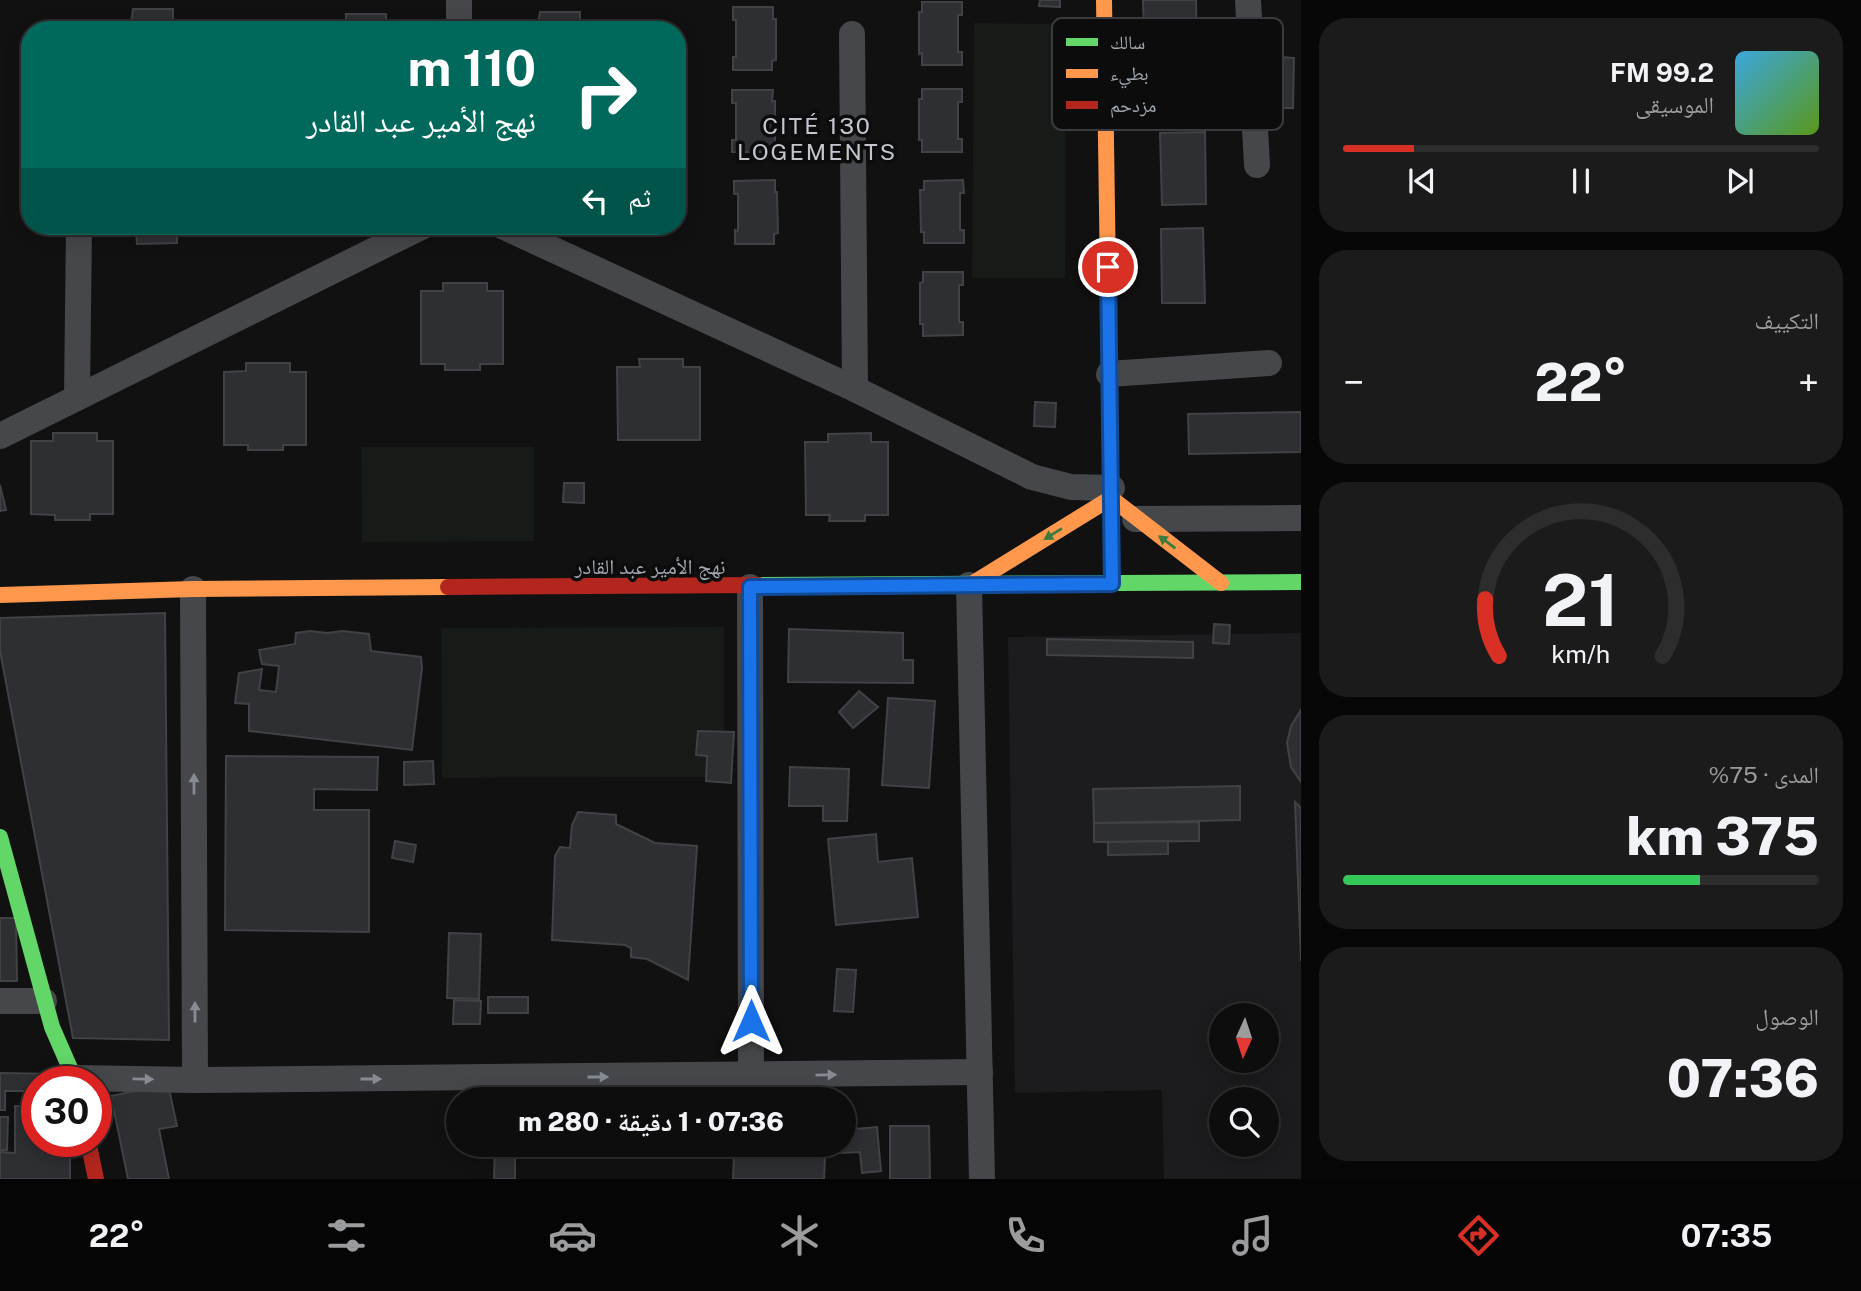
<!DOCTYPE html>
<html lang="ar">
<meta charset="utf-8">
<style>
:root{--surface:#0d0d0e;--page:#1b1b1c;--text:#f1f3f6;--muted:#9a9c9e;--line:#2d2d2e;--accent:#d93025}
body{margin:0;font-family:"Public Sans","Noto Naskh Arabic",sans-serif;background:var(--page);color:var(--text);direction:rtl;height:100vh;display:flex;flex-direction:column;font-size:26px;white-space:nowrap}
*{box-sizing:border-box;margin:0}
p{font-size:23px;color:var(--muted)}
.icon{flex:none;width:38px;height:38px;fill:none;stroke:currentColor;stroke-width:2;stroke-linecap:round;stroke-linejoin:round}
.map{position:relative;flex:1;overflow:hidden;direction:ltr}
.sheet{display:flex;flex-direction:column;gap:18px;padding:18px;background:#070708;width:560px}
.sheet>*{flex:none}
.guide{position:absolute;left:21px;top:21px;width:665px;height:214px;border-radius:28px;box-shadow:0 4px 18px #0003,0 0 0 2px var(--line);direction:rtl;background:#00695c;color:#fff;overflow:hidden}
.needle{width:46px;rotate:183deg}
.tools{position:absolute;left:1209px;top:1003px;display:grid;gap:14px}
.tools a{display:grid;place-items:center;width:70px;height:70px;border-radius:50%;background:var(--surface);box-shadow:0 4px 18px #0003,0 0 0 2px var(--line);font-size:35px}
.speed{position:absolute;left:21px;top:1066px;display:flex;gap:14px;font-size:35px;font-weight:700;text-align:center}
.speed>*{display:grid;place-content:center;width:91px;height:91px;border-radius:50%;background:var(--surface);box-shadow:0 4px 18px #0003,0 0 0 2px var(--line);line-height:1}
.speed .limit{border:10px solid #d22;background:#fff;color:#111}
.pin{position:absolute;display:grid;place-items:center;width:60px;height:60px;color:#fff;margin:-30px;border:4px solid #fff;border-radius:50%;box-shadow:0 2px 7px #0007}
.me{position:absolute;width:77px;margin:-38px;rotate:0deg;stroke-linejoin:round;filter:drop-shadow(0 0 5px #0008)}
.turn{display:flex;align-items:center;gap:24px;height:147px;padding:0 35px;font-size:32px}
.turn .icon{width:91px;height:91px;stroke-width:2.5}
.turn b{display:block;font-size:49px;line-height:60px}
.then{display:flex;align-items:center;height:66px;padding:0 35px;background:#0003;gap:14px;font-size:26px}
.big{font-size:52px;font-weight:800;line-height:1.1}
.sheet .card{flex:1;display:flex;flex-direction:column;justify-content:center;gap:10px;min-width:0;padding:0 24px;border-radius:28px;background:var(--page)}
.sheet .dial{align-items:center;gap:0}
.dial svg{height:182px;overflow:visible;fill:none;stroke:var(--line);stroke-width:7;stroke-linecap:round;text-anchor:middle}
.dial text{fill:var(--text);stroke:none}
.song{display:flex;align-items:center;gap:21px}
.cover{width:84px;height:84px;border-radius:10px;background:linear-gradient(135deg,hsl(200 70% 55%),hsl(90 70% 35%))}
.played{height:7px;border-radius:4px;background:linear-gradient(90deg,var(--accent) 15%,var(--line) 15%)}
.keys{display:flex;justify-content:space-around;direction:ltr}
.heat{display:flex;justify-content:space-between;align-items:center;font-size:38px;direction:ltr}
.charge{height:10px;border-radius:5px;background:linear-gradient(90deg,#34c759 75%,var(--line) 0)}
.trip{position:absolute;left:446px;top:1087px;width:410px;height:70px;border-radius:35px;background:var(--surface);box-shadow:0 4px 18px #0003,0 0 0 2px var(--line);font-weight:800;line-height:70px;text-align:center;direction:rtl}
.dock{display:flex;height:112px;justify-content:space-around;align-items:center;background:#050506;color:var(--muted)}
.dock .icon{width:49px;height:49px}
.dock .on{color:var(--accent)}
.dock b{font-size:32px;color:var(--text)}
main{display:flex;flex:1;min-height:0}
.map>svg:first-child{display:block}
.built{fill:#1c1c1e;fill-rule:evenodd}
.green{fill:#161b17}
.building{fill:#2e2f32;stroke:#404246;stroke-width:2}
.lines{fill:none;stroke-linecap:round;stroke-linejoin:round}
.street{stroke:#46474a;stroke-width:26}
.fast{stroke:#63d668;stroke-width:16}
.slow{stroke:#ff974d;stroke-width:16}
.jam{stroke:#b3261e;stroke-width:16}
.oneway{fill:#3c7b3f}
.oneway2{fill:#868b94}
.route-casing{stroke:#114b97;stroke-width:18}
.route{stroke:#1a73e8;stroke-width:12}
.labels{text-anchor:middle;stroke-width:7;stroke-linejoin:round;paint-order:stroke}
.street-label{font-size:21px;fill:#a2a8b3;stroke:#0c0c0d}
.neighbourhood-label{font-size:23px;letter-spacing:2px;fill:#c3c6cf;stroke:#0c0c0d}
.key{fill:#0c0c0d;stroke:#393b3f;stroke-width:2}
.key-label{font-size:19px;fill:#a2a8b3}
</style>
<main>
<section class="sheet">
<div class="card">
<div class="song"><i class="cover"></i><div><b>99.2 FM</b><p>الموسيقى</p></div></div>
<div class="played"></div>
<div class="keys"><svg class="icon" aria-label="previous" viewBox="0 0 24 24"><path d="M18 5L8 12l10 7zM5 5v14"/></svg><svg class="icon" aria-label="pause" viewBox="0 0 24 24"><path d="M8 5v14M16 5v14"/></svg><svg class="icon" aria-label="next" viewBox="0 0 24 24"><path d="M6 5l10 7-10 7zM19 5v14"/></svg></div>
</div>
<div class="card"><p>التكييف</p>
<div class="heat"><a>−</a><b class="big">22°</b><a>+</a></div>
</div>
<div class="card dial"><svg viewBox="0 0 100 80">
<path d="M14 69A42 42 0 1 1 86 69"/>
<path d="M14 69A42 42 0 0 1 8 44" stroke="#d93025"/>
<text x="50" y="56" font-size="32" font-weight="700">21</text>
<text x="50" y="72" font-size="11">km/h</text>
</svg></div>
<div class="card"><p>المدى · 75%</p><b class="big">375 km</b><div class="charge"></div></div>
<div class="card"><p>الوصول</p><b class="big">07:36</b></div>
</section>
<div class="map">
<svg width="1301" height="1179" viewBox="0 0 1301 1179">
<rect width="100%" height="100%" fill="#111112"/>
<path class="built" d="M1301 633V1179H1164L1162 1090 1015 1093 1008 637ZM1222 1015H1267V1060H1222ZM1222 1099H1267V1144H1222Z"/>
<g class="green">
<polygon points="974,23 1066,24 1065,278 972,278"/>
<polygon points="361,447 534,447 534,541 362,542"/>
<polygon points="724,627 724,777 442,778 441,628"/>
</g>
<g class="building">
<polygon points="1040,0 1060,0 1060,7 1039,6"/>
<polygon points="1143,0 1196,0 1197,63 1145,65"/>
<polygon points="922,2 962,2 962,15 958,15 958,52 962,52 962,65 922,65 922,53 919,54 919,12 922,12"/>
<polygon points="733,7 773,7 773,19 776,19 776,60 772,61 772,70 733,70 733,57 736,57 736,20 733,20"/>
<polygon points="133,9 173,9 173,22 169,22 169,30 130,30"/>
<polygon points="540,12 580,12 580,25 576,25 576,30 537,30"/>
<polygon points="346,14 386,14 386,25 389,25 389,30 350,30 350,27 346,27"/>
<polygon points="1279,57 1294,58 1293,108 1279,108"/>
<polygon points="922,89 962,89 962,102 958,102 958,139 962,139 962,152 922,152 922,140 919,140 919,99 922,99"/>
<polygon points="732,90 773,90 772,101 775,101 775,143 772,143 772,152 732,152 732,140 736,140 736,103 732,103"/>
<polygon points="1205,132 1206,204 1162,205 1160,133"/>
<polygon points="775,180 775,192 777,192 778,233 774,234 774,244 735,244 735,230 738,231 738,194 734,194 734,181"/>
<polygon points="963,180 964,193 960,193 960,230 964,230 964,243 924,243 924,232 921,232 920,190 924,190 924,181"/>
<polygon points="134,226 173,226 173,230 177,230 177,243 137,244 136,232 134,232"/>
<polygon points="1203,228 1205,303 1162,303 1161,229"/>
<polygon points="923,272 963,272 963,285 959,285 959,322 963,322 963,335 923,336 923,324 920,324 920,283 923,282"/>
<polygon points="443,283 487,283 487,291 503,291 503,364 480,364 480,370 445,370 445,364 421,364 421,291 443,291"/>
<polygon points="639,359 683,359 683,367 700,367 700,440 618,440 617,367 640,367"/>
<polygon points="246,363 290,363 290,372 306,372 306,445 283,445 283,450 248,450 248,445 224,445 224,372 246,371"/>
<polygon points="1035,402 1056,403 1055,427 1034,426"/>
<polygon points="1301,412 1301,452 1189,454 1188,414"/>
<polygon points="53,433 97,433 97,441 113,441 113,514 90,514 90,520 55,520 55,515 31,514 31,441 53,441"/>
<polygon points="871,433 871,442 888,442 888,515 865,515 865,521 829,521 830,515 806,515 805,442 828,442 828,434"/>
<polygon points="564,483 584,483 584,503 563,502"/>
<polygon points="0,485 6,510 0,511"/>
<polygon points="165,613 169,1040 73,1038 0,651 0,618"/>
<polygon points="1214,624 1230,625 1229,644 1213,643"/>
<polygon points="789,629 903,633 903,660 913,660 913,683 788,682"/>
<polygon points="310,631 327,633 342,631 369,634 371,651 421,657 422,668 412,750 249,731 249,704 235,703 239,673 262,669 259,690 276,692 279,666 262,664 259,650 295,644 296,633"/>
<polygon points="1047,639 1193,642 1193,658 1047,655"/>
<polygon points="859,691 878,707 853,728 839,712"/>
<polygon points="888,698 935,701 929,788 882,785"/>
<polygon points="1301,710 1301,782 1291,767 1287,743 1291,726"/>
<polygon points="698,731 734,732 731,783 706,781 707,756 696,755"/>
<polygon points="226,756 378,757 377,790 314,789 314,810 369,810 369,932 225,930"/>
<polygon points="433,761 434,784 404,785 404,762"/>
<polygon points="790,767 849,769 847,821 823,821 823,806 789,806"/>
<polygon points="1240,786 1240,820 1094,823 1093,789"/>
<polygon points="1295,802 1301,808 1301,961"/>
<polygon points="578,812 616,815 616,824 655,843 697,846 688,980 647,959 631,957 631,948 625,945 552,940 555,856 560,847 570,848 572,825"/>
<polygon points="1199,822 1199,841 1094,842 1094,823"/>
<polygon points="876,834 878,862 912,858 918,917 836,925 828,839"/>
<polygon points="395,841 416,845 413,862 392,858"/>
<polygon points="1168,841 1168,854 1108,855 1108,842"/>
<polygon points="0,918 16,918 17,981 0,981"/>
<polygon points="449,933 481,934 479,999 447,998"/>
<polygon points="837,969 856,970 853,1012 834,1011"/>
<rect x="488" y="997" width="40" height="16"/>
<polygon points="454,1000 481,1001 480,1024 453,1024"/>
<polygon points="0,1073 57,1074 57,1082 37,1082 37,1141 70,1141 70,1179 0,1179 0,1152 15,1153 15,1106 35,1107 36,1091 5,1091 5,1110 0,1110"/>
<polygon points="489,1077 514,1078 513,1099 488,1099"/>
<polygon points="168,1084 177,1126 159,1129 169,1179 128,1179 111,1096"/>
<polygon points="0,1117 8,1117 7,1150 0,1150"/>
<polygon points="890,1126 929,1126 930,1179 890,1179"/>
<polygon points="877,1127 881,1171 862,1173 860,1152 841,1153 844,1130"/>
<polygon points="495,1144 515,1144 515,1179 494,1179"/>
<polygon points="551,1144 687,1144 687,1149 664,1148 664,1156 551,1155"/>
<polygon points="734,1154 825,1157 824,1179 733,1179"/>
</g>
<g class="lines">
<g class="street">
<polyline points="459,0 459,30"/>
<polyline points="1248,0 1257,165"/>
<polyline points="852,34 855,389"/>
<polyline points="502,226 855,389 1032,477 1071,487 1112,488"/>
<polyline points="1109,374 1269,363"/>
<polyline points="77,398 79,226"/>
<polyline points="0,436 423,226"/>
<polyline points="1135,519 1301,518"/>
<polyline points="969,585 982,1179"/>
<polyline points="750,587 751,1076"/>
<polyline points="193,589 195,1080"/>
<polyline points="0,1001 44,1001"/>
<polyline points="75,1078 195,1080 980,1072"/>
</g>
<g class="fast">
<polyline points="759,585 1301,582"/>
<polyline points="0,837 52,1027 76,1082"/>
</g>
<g class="slow">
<polyline points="1104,0 1111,490"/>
<polyline points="970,585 1111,498 1221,583"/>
<polyline points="0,595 193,589 448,587"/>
</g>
<g class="jam">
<polyline points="1111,490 1112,584"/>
<polyline points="448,587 759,585"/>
<polyline points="88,1141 96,1179"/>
</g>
</g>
<defs><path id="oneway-solid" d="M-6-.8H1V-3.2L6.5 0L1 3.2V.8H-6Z" transform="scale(1.75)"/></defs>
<g class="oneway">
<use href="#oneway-solid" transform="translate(1053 534) rotate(148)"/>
<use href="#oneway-solid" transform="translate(1167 542) rotate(-143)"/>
</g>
<g class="oneway2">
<use href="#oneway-solid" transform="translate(194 784) rotate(-90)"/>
<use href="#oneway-solid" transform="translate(195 1012) rotate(-90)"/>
<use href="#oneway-solid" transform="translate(826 1075) rotate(-1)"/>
<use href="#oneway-solid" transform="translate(598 1077)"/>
<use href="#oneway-solid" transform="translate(143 1079) rotate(1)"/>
<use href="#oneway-solid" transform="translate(371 1079)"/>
</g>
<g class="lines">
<defs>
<polyline id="route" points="751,1021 750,587 1112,584 1108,267"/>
</defs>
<use href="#route" class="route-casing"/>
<use href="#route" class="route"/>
</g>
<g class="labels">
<g class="street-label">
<text x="650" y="574">نهج الأمير عبد القادر</text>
</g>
<g class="neighbourhood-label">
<text x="817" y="134">CITÉ 130<tspan x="817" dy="26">LOGEMENTS</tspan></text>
</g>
</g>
<rect x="1052" y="18" width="231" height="112" rx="10" class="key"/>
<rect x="1066" y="38" width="32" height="8" fill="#63d668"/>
<rect x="1066" y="69" width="32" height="9" fill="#ff974d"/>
<rect x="1066" y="101" width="32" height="8" fill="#b3261e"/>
<g class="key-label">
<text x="1110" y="49">سالك</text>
<text x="1110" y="80">بطيء</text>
<text x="1110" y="112">مزدحم</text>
</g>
</svg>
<div class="tools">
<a><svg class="needle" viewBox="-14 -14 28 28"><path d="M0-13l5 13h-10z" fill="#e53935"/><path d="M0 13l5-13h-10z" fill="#9a9c9e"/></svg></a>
<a><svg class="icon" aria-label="search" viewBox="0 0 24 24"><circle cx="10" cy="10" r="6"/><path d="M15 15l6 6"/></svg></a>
</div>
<div class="speed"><div class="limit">30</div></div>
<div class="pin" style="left:1108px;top:267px;background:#d93025"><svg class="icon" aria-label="arrive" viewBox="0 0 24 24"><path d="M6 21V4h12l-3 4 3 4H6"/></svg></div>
<svg class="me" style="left:751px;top:1021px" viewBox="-20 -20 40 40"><path d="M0-17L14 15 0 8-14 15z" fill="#1a73e8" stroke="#fff" stroke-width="4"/></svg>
<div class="trip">07:36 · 1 دقيقة · 280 m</div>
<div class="guide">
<div class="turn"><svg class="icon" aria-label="right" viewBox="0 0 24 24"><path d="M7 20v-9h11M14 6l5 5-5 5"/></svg><div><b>110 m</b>نهج الأمير عبد القادر</div></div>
<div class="then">ثم<svg class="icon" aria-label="left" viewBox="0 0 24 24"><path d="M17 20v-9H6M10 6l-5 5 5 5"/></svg></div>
</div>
</div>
</main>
<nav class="dock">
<b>07:35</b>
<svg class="icon on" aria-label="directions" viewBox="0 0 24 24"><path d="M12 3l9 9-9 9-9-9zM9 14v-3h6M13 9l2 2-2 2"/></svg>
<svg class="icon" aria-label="music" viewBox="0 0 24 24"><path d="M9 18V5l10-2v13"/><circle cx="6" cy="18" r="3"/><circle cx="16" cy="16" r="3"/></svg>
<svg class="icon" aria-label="phone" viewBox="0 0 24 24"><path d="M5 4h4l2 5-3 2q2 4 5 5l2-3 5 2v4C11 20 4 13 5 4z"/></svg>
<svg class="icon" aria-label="climate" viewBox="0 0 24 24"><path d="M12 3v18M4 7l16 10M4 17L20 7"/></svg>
<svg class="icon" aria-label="car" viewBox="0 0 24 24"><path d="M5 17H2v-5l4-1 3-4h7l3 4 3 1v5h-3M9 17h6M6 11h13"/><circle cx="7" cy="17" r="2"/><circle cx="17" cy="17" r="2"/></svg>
<svg class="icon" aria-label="filters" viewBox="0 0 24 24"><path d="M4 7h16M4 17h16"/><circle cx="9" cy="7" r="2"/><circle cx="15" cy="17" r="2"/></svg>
<b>22°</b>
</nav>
